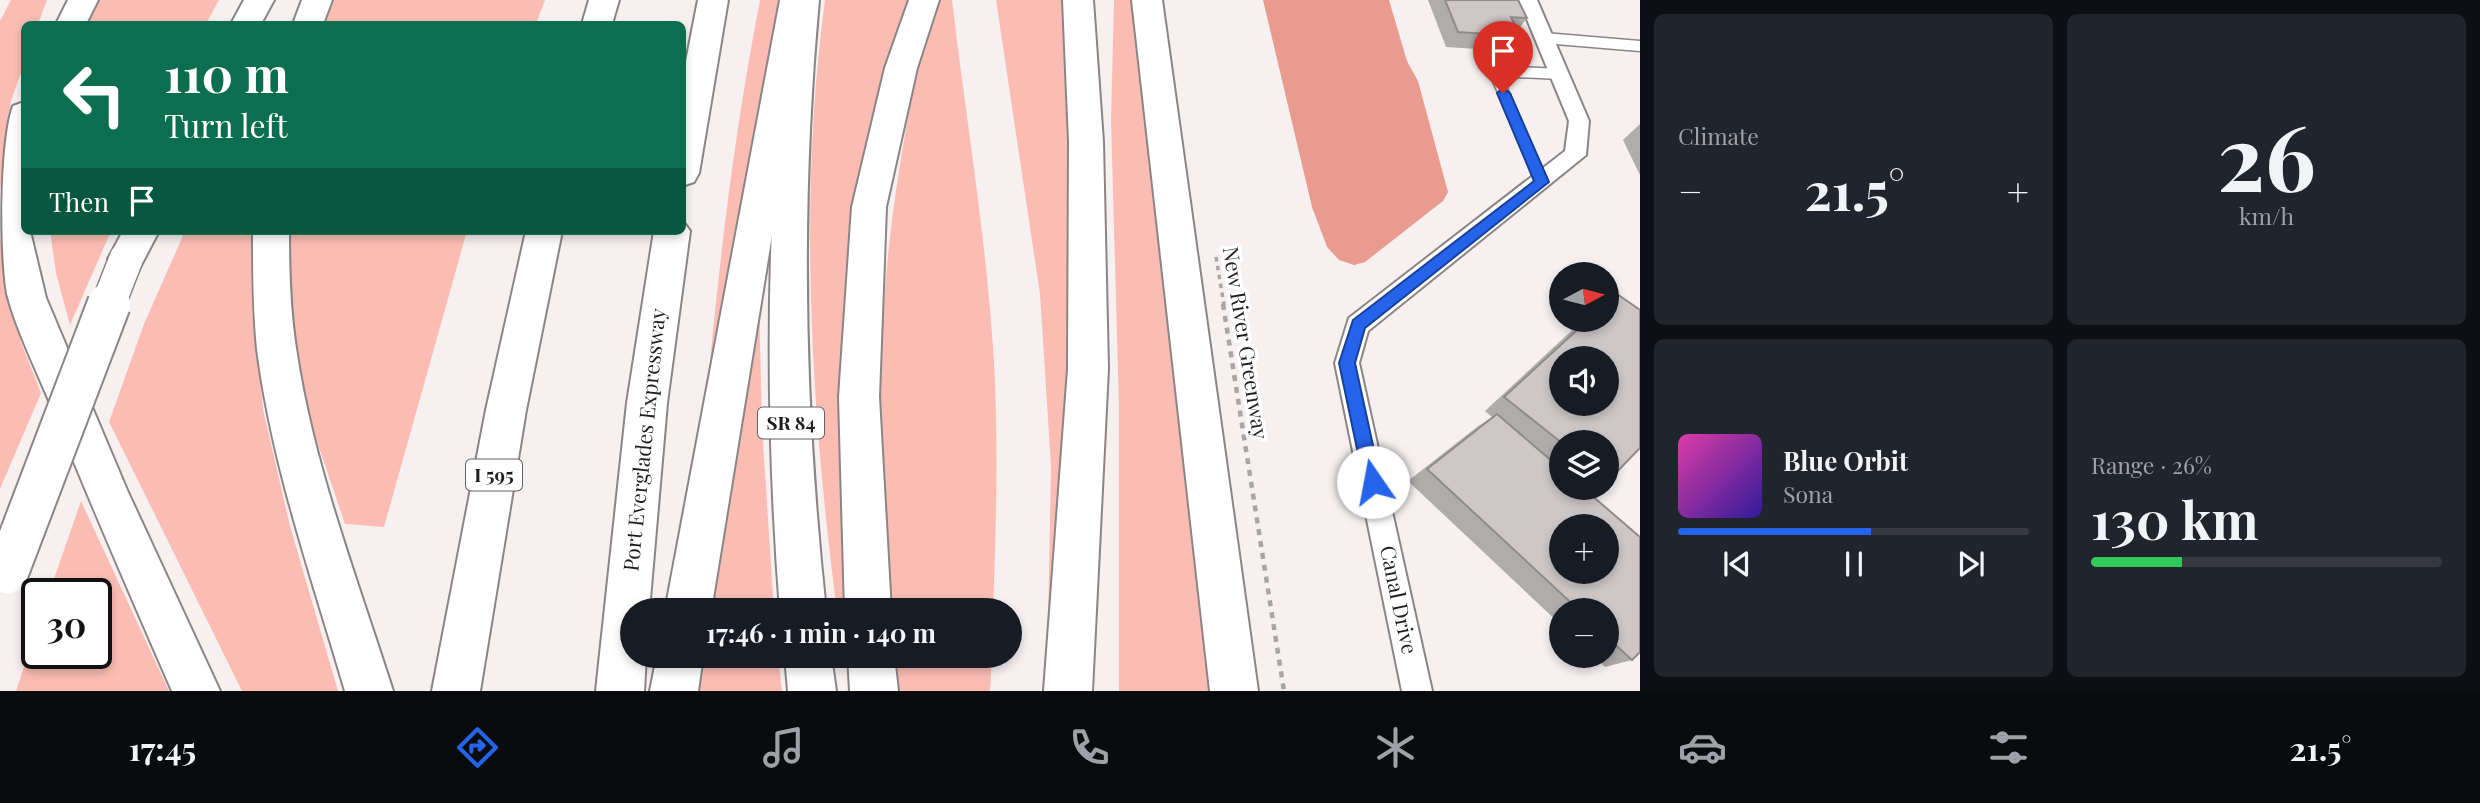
<!DOCTYPE html>
<meta charset="utf-8">
<style>
:root{--surface:#171b24;--page:#20242c;--text:#f1f3f6;--muted:#9ea1a6;--line:#363941;--accent:#2563eb}
body{margin:0;font-family:"Playfair Display",serif;background:var(--page);color:var(--text);height:100vh;display:flex;flex-direction:column;font-size:26px;white-space:nowrap}
*{box-sizing:border-box;margin:0}
p{font-size:23px;color:var(--muted)}
.icon{flex:none;width:38px;height:38px;fill:none;stroke:currentColor;stroke-width:2;stroke-linecap:round;stroke-linejoin:round}
.map{position:relative;flex:1;overflow:hidden}
.details{display:flex;flex-direction:column;gap:14px;padding:14px;background:#0d0f14;width:840px}
.details>*{flex:none}
.guide{position:absolute;left:21px;top:21px;width:665px;height:214px;border-radius:10px;box-shadow:0 4px 10px #0003;background:#0b6e4f;color:#fff;overflow:hidden}
.needle{width:46px;rotate:83deg}
.tools{position:absolute;left:1549px;top:262px;display:grid;gap:14px}
.tools a{display:grid;place-items:center;width:70px;height:70px;border-radius:50%;background:var(--surface);box-shadow:0 4px 10px #0003;font-size:35px}
.speed{position:absolute;left:21px;top:578px;display:flex;gap:14px;font-size:35px;font-weight:700;text-align:center}
.speed>*{display:grid;place-content:center;width:91px;height:91px;border-radius:50%;background:var(--surface);box-shadow:0 4px 10px #0003;line-height:1}
.speed .limit{border:4px solid #111;border-radius:10px;background:#fff;color:#111}
.pin{position:absolute;display:grid;place-items:center;width:60px;height:60px;color:#fff;margin:-72px -30px;border-radius:50% 50% 50% 0;rotate:-45deg;box-shadow:0 0 7px #0007}
.pin .icon{rotate:45deg}
.me{position:absolute;width:77px;margin:-38px;rotate:348deg;stroke-linejoin:round;filter:drop-shadow(0 0 5px #0008)}
.turn{display:flex;align-items:center;gap:24px;height:147px;padding:0 28px;font-size:32px}
.turn .icon{width:91px;height:91px;stroke-width:2.5}
.turn b{display:block;font-size:49px;line-height:60px}
.then{display:flex;align-items:center;height:66px;padding:0 28px;background:#0003;gap:14px;font-size:26px}
.big{font-size:52px;font-weight:700;line-height:1.1}
.details .tile{flex:1;display:flex;flex-direction:column;justify-content:center;gap:10px;min-width:0;padding:0 24px;border-radius:10px;background:var(--page)}
.details .dial{align-items:center;gap:0}
.dial b{font-size:91px;line-height:1}
.song{display:flex;align-items:center;gap:21px}
.cover{width:84px;height:84px;border-radius:10px;background:linear-gradient(135deg,hsl(320 70% 55%),hsl(250 70% 35%))}
.played{height:7px;border-radius:4px;background:linear-gradient(90deg,var(--accent) 55%,var(--line) 55%)}
.keys{display:flex;justify-content:space-around;direction:ltr}
.heat{display:flex;justify-content:space-between;align-items:center;font-size:38px;direction:ltr}
.charge{height:10px;border-radius:5px;background:linear-gradient(90deg,#34c759 26%,var(--line) 0)}
.details .tiles{flex:1;display:grid;gap:14px;grid-template-columns:repeat(2,1fr)}
.trip{position:absolute;left:620px;top:598px;width:402px;height:70px;border-radius:35px;background:var(--surface);box-shadow:0 4px 10px #0003;font-weight:700;line-height:70px;text-align:center}
.tabs{display:flex;height:112px;justify-content:space-around;align-items:center;background:#090b0e;color:var(--muted)}
.tabs .icon{width:49px;height:49px}
.tabs .selected{color:var(--accent)}
.tabs b{font-size:32px;color:var(--text)}
main{display:flex;flex:1;min-height:0}
.map>svg:first-child{display:block}
.green{fill:#fbbdb3}
.water{fill:#ea9b8f}
.lines{fill:none;stroke-linecap:round;stroke-linejoin:round}
.lane-casing{stroke:#8b8685;stroke-width:13}
.street-casing{stroke:#8b8685;stroke-width:4}
.primary-casing{stroke:#8b8685;stroke-width:4}
.highway-casing{stroke:#8b8685;stroke-width:4}
.path-far1{stroke:#a9a5a5;stroke-width:3.5;stroke-dasharray:4.5 4.5;stroke-linecap:butt}
.path{stroke:#a9a5a5;stroke-width:4.5;stroke-dasharray:6 6;stroke-linecap:butt}
.lane{stroke:#fff;stroke-width:10}
.street{fill:#fff;fill-rule:evenodd}
.primary{fill:#fff;fill-rule:evenodd}
.highway{fill:#fff;fill-rule:evenodd}
.highway-bridge-far1-casing{stroke:#8b8685;stroke-width:36;stroke-linecap:butt}
.highway-bridge-casing{stroke:#8b8685;stroke-width:46;stroke-linecap:butt}
.highway-bridge-far1{stroke:#fff;stroke-width:33}
.highway-bridge{stroke:#fff;stroke-width:42}
.wall{fill:#b0acab}
.building{fill:#cdc8c7;stroke:#908c8b;stroke-width:2;fill-rule:evenodd}
.route{fill:#2563eb;stroke:#184099;stroke-width:2}
.labels{text-anchor:middle;stroke-width:7;stroke-linejoin:round;paint-order:stroke}
.shield{fill:#fff;stroke:#636262;stroke-width:2}
.shield-label{font-size:19px;font-weight:bold;fill:#201e1e}
.street-label{font-size:21px;fill:#201e1e;stroke:#fff}
</style>
<main>
<div class="map">
<svg width="1640" height="691" viewBox="0 0 1640 691">
<rect width="100%" height="100%" fill="#f6f1f0"/>
<g class="green">
<polygon points="11,0 47,0 38,24 24,24 24,64 11,101 0,190 0,21"/>
<polygon points="96,0 219,0 206,24 84,24"/>
<polygon points="334,0 545,0 536,24 325,24"/>
<path d="M760 0H784L759 297 762 426 774 611H691C704 406 721 201 760 0Z"/>
<path d="M825 0H915L894 58 855 611H837C811 412 798 199 825 0Z"/>
<path d="M939 0H952C967 127 989 254 995 381 998 458 996 534 993 611H883C875 464 876 316 899 171 908 113 919 55 939 0Z"/>
<polygon points="996,0 1065,0 1079,307 1047,680 1051,466 1040,294"/>
<polygon points="1114,0 1137,0 1220,691 1119,691 1119,408 1111,119"/>
<polygon points="50,231 111,231 70,325 56,273"/>
<polygon points="185,231 253,231 255,323 263,409 290,526 338,691 242,691 109,422 144,324"/>
<polygon points="289,231 467,231 384,527 345,524 302,397 291,318"/>
<polygon points="0,238 21,342 41,393 0,489"/>
<polygon points="81,501 169,691 16,691 37,628 37,653 96,653 96,593 49,593"/>
<polygon points="688,656 778,656 782,691 685,691"/>
<polygon points="887,656 992,656 990,691 890,691"/>
</g>
<polygon class="water" points="1263,0 1389,0 1407,61 1418,81 1448,192 1443,201 1365,262 1354,265 1339,260 1327,247 1312,207"/>
<g class="lines">
<defs>
<g id="lane">
<polyline points="1544,38 1640,46"/>
<polyline points="1542,182 1494,71 1560,74"/>
</g>
<polygon id="street" points="1519,0 1537,0 1589,121 1586,155 1368,331 1359,363 1432,691 1402,691 1335,363 1349,318 1565,151 1569,121"/>
<g id="primary">
<polygon points="68,0 98,0 86,24 56,24"/>
<polygon points="302,0 332,0 323,24 293,24"/>
<path d="M789 0H819C800 205 804 407 826 611H780C764 406 766 204 789 0Z"/>
<polygon points="909,0 939,0 917,68 886,207 879,397 891,611 845,611 839,397 852,207 885,68"/>
<polygon points="1132,0 1162,0 1258,691 1210,691"/>
<path d="M24 102V231H30L46 298 127 490 220 691H172C131 597 90 503 52 408 37 371 17 332 7 294 0 252 0 143 13 106Z"/>
<path d="M253 231H289C289 270 290 309 296 348 313 465 357 578 393 691H345C312 578 272 466 257 349 253 309 253 270 253 231Z"/>
<polygon points="785,656 831,656 836,691 788,691"/>
<polygon points="848,656 894,656 898,691 850,691"/>
</g>
<g id="highway">
<polygon points="244,0 274,0 261,24 231,24"/>
<polygon points="589,0 619,0 612,24 582,24"/>
<polygon points="698,0 728,0 699,173 694,182 682,186 682,82"/>
<polygon points="780,0 810,0 711,611 665,611"/>
<polygon points="1063,0 1093,0 1103,142 1108,369 1092,691 1044,691 1068,369 1069,142"/>
<polygon points="682,220 690,231 667,403 649,611 632,611 632,656 646,656 644,691 596,691 627,403 654,231 682,231"/>
<polygon points="123,231 159,231 139,269 126,274 113,269 108,259"/>
<polygon points="526,231 562,231 526,410 480,691 432,691 486,410"/>
<polygon points="657,656 703,656 698,691 650,691"/>
</g>
</defs>
<use href="#lane" class="lane-casing"/>
<use href="#street" class="street-casing"/>
<use href="#primary" class="primary-casing"/>
<use href="#highway" class="highway-casing"/>
<polyline class="path-far1" points="1216,257 1224,305"/>
<polyline class="path" points="1223,304 1284,691"/>
<use href="#lane" class="lane"/>
<use href="#street" class="street"/>
<use href="#primary" class="primary"/>
<use href="#highway" class="highway"/>
<defs>
<polyline id="highway-bridge-far1" points="108,305 126,259"/>
<polyline id="highway-bridge" points="7,572 109,304"/>
</defs>
<use href="#highway-bridge-far1" class="highway-bridge-far1-casing"/>
<use href="#highway-bridge" class="highway-bridge-casing"/>
<use href="#highway-bridge-far1" class="highway-bridge-far1"/>
<use href="#highway-bridge" class="highway-bridge"/>
</g>
<g class="wall">
<polygon points="1428,0 1518,0 1527,18 1517,31 1520,36 1507,51 1446,47"/>
<polygon points="1640,124 1640,175 1623,140"/>
<polygon points="1617,294 1609,480 1606,481 1606,443 1561,443 1561,488 1592,488 1587,491 1632,660 1605,667 1594,656 1606,656 1606,611 1561,611 1561,625 1408,481 1477,427 1492,417 1485,411 1583,320 1606,320 1606,301"/>
</g>
<g class="building">
<polygon points="1445,0 1518,0 1527,18 1511,17 1520,36 1458,32"/>
<path d="M1617 294 1640 310V448L1609 480 1606 478V443H1562L1504 397 1588 320H1606V303ZM1561 359H1606V404H1561Z"/>
<path d="M1497 414 1561 469V488H1583L1640 537V652L1632 660 1606 636V611H1580L1427 469ZM1561 527H1606V572H1561Z"/>
</g>
<polygon class="route" points="1503,88 1510,93 1549,182 1365,328 1355,363 1381,482 1379,488 1373,490 1366,488 1364,482 1339,363 1353,320 1534,181 1497,93"/>
<g class="labels">
<g class="shield">
<rect x="758" y="407.5" width="66" height="31" rx="5"/>
<rect x="466" y="459.5" width="56" height="31" rx="5"/>
</g>
<g class="shield-label">
<text x="791" y="430">SR 84</text>
<text x="494" y="482">I 595</text>
</g>
<g class="street-label">
<text transform="translate(1245 343) rotate(81)" y="7">New River Greenway</text>
<text transform="translate(645 440) rotate(-84)" y="7">Port Everglades Expressway</text>
<text transform="translate(1398 600) rotate(78)" y="7">Canal Drive</text>
</g>
</g>
</svg>
<div class="tools">
<a><svg class="needle" viewBox="-14 -14 28 28"><path d="M0-13l5 13h-10z" fill="#e53935"/><path d="M0 13l5-13h-10z" fill="#9ea1a6"/></svg></a>
<a><svg class="icon" aria-label="sound" viewBox="0 0 24 24"><path d="M4 9h4l5-4v14l-5-4H4zM17 9q2 3 0 6"/></svg></a>
<a><svg class="icon" aria-label="layers" viewBox="0 0 24 24"><path d="M12 4l9 5-9 5-9-5zM3 14l9 5 9-5"/></svg></a>
<a>+</a>
<a>−</a>
</div>
<div class="speed"><div class="limit">30</div></div>
<div class="pin" style="left:1503px;top:93px;background:#d93025"><svg class="icon" aria-label="arrive" viewBox="0 0 24 24"><path d="M6 21V4h12l-3 4 3 4H6"/></svg></div>
<svg class="me" style="left:1373px;top:482px" viewBox="-20 -20 40 40"><circle r="19" fill="#fff"/><path d="M0-13L10 11 0 6-10 11z" fill="#2563eb"/></svg>
<div class="trip">17:46 · 1 min · 140 m</div>
<div class="guide">
<div class="turn"><svg class="icon" aria-label="left" viewBox="0 0 24 24"><path d="M17 20v-9H6M10 6l-5 5 5 5"/></svg><div><b>110 m</b>Turn left</div></div>
<div class="then">Then<svg class="icon" aria-label="arrive" viewBox="0 0 24 24"><path d="M6 21V4h12l-3 4 3 4H6"/></svg></div>
</div>
</div>
<section class="details">
<div class="tiles">
<div class="tile"><p>Climate</p>
<div class="heat"><a>−</a><b class="big">21.5°</b><a>+</a></div>
</div>
<div class="tile dial"><b>26</b><p>km/h</p></div>
<div class="tile">
<div class="song"><i class="cover"></i><div><b>Blue Orbit</b><p>Sona</p></div></div>
<div class="played"></div>
<div class="keys"><svg class="icon" aria-label="previous" viewBox="0 0 24 24"><path d="M18 5L8 12l10 7zM5 5v14"/></svg><svg class="icon" aria-label="pause" viewBox="0 0 24 24"><path d="M8 5v14M16 5v14"/></svg><svg class="icon" aria-label="next" viewBox="0 0 24 24"><path d="M6 5l10 7-10 7zM19 5v14"/></svg></div>
</div>
<div class="tile"><p>Range · 26%</p><b class="big">130 km</b><div class="charge"></div></div>
</div>
</section>
</main>
<nav class="tabs">
<b>17:45</b>
<svg class="icon selected" aria-label="directions" viewBox="0 0 24 24"><path d="M12 3l9 9-9 9-9-9zM9 14v-3h6M13 9l2 2-2 2"/></svg>
<svg class="icon" aria-label="music" viewBox="0 0 24 24"><path d="M9 18V5l10-2v13"/><circle cx="6" cy="18" r="3"/><circle cx="16" cy="16" r="3"/></svg>
<svg class="icon" aria-label="phone" viewBox="0 0 24 24"><path d="M5 4h4l2 5-3 2q2 4 5 5l2-3 5 2v4C11 20 4 13 5 4z"/></svg>
<svg class="icon" aria-label="climate" viewBox="0 0 24 24"><path d="M12 3v18M4 7l16 10M4 17L20 7"/></svg>
<svg class="icon" aria-label="car" viewBox="0 0 24 24"><path d="M5 17H2v-5l4-1 3-4h7l3 4 3 1v5h-3M9 17h6M6 11h13"/><circle cx="7" cy="17" r="2"/><circle cx="17" cy="17" r="2"/></svg>
<svg class="icon" aria-label="filters" viewBox="0 0 24 24"><path d="M4 7h16M4 17h16"/><circle cx="9" cy="7" r="2"/><circle cx="15" cy="17" r="2"/></svg>
<b>21.5°</b>
</nav>
